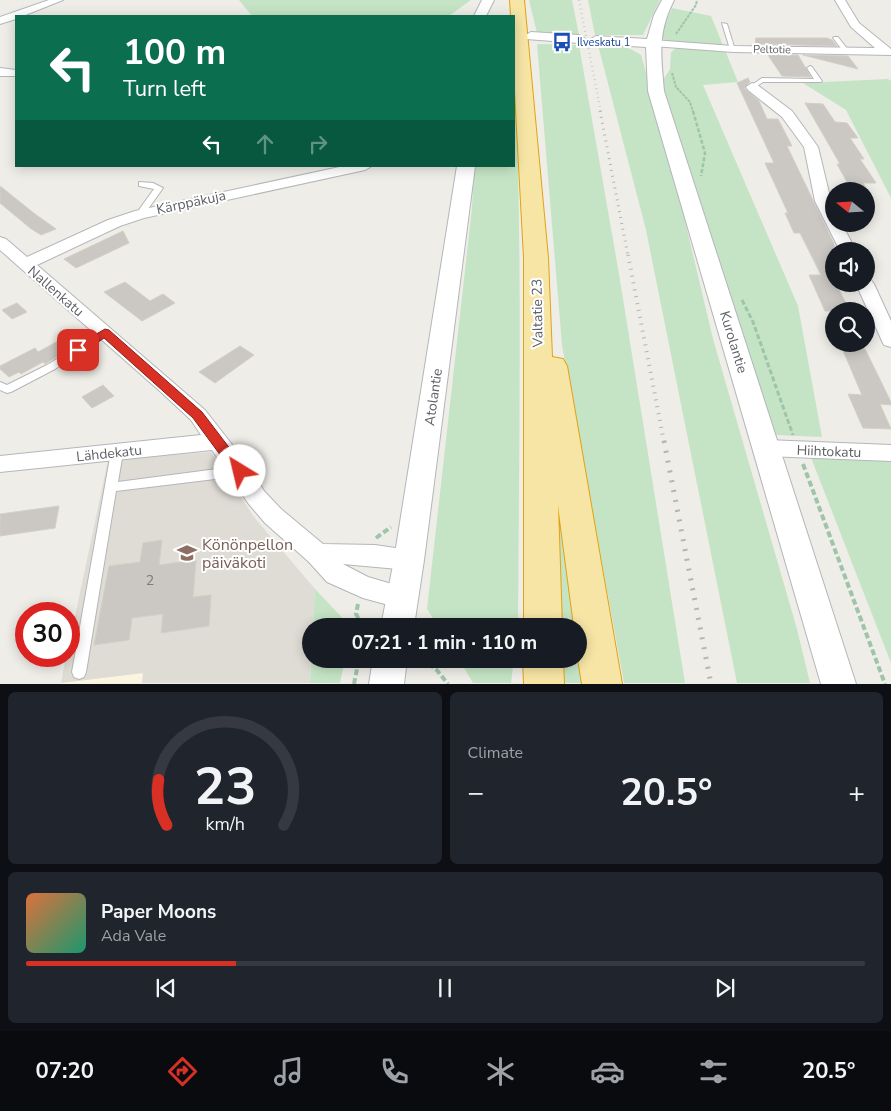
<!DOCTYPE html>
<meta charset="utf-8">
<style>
:root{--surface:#171b24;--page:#20242c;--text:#f1f3f6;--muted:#9ea1a6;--line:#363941;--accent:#d93025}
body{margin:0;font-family:"Nunito Sans",sans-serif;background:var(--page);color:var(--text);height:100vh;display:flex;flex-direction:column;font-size:19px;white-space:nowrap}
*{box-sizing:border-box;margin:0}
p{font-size:16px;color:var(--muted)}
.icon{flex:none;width:28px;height:28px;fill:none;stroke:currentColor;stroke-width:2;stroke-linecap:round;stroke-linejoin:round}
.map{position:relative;height:684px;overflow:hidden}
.details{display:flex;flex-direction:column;gap:8px;padding:8px;background:#0d0f14;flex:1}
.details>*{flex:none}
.top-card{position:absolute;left:15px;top:15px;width:500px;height:152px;border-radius:0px;box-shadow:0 2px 12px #0003;background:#0b6e4f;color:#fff;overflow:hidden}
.needle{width:32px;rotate:288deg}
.buttons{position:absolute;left:825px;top:182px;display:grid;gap:10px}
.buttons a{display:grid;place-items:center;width:50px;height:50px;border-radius:50%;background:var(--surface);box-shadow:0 2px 12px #0003;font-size:25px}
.speed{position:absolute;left:15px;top:602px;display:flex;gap:10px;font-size:25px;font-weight:700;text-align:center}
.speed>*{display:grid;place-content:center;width:65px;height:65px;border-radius:50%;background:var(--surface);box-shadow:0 2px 12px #0003;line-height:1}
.speed .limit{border:8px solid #d22;background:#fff;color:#111}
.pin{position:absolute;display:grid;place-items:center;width:42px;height:42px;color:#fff;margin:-21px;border-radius:10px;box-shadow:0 2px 8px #0006}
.me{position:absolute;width:55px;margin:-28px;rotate:324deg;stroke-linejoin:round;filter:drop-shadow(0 0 4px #0008)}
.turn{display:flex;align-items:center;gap:18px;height:105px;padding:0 25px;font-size:22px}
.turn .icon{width:65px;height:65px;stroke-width:2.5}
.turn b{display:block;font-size:35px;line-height:42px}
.lanes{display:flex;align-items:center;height:48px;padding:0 25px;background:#0003;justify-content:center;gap:25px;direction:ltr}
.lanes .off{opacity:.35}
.big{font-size:38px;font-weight:700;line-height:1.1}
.details .tile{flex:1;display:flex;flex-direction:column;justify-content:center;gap:8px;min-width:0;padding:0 18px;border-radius:8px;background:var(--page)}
.details .dial{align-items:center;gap:0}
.dial svg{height:130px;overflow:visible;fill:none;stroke:var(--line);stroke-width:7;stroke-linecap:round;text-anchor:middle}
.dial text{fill:var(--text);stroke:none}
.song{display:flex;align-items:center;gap:15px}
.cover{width:60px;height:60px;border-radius:8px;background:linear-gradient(135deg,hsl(20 70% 55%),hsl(160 70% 35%))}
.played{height:5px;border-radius:2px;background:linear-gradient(90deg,var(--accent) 25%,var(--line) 25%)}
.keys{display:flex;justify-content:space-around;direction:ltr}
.heat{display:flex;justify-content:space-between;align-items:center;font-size:28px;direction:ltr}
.details .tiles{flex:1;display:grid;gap:8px;grid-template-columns:1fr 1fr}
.tile:last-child{grid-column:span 2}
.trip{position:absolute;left:302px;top:618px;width:285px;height:50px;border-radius:25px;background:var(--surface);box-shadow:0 2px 12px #0003;font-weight:700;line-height:50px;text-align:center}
.menu{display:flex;height:80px;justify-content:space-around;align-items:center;background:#090b0e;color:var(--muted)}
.menu .icon{width:35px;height:35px}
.menu .on{color:var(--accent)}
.menu b{font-size:22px;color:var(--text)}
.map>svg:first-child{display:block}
.commercial{fill:#fbf5df}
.education{fill:#dfdcd5}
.green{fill:#c5e4c5}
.building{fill:#cbc8c4;stroke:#d3cfc5}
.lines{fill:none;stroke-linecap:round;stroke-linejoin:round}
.service-casing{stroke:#b4b6ba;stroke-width:2}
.minor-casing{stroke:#b4b6ba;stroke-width:2}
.tertiary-casing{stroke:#b4b6ba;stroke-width:2}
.trunk-casing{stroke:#e3a213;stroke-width:2}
.path-far3{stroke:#9ec5aa;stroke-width:2;stroke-dasharray:3 1;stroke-linecap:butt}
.path-far2{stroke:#9ec5aa;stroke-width:2.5;stroke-dasharray:4 2;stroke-linecap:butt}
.path-far1{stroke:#9ec5aa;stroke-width:3;stroke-dasharray:5 2.5;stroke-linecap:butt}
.path{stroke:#9ec5aa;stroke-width:4;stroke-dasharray:6 3;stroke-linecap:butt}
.service{fill:#fff;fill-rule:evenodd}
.minor{fill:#fff;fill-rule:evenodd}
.tertiary{fill:#fff;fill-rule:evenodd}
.trunk{fill:#f7e5a5;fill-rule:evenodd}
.rail-far3{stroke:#b4b5b6;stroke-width:2.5;stroke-dasharray:0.5 4;stroke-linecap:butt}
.rail-far2{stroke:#b4b5b6;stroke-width:3;stroke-dasharray:1 5;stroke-linecap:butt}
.rail-far1{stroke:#b4b5b6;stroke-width:4;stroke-dasharray:1 6;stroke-linecap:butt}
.rail{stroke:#b4b5b6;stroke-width:5;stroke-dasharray:2 8;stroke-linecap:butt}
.route{fill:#d93025;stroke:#8d1f18}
.labels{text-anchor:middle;stroke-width:4;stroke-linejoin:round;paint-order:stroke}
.far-transit-label{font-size:11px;fill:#164399;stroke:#fff;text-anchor:start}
.far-street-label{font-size:11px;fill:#5e6166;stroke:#fff}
.street-label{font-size:14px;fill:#5e6166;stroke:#fff}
.near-number-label{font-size:14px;fill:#797b7e}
.near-education-label{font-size:16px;fill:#785e54;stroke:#fff;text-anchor:start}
</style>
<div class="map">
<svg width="891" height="684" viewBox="0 0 891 684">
<rect width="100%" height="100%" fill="#efede7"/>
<polygon class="commercial" points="144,673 142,683 61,684 61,683"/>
<polygon class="education" points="211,452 254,517 315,589 313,626 311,626 310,683 142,683 143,673 61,683 66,656 69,656 69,645 108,460"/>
<g class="green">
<polygon points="239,0 471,0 449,16 252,16"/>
<polygon points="529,0 572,0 579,35 537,33"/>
<polygon points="588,0 660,0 643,35 595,35"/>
<polygon points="672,8 711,16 738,82 703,85 798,306 822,437 776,435 656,91 670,69 671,52 681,45 660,38"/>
<polygon points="537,44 579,45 619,274 685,683 624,683 562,345"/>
<path d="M598 45C615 45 627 45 641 55L668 149 713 339 797 629 810 683H737L646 230Z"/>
<path d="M514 51C523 243 519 435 518 626H438L427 609 472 208 474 166H514Z"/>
<polygon points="888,79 891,81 891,198 846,110 803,83"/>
<polygon points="552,431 576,613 578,626 558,626"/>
<polygon points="810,455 891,461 891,663"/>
<polygon points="315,589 350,626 313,626"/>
<polygon points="311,658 345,659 340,683 310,683"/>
<polygon points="459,659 514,659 511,683 473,683"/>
<polygon points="559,659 579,659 586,683 560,683"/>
</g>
<g class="building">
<polygon points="756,38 827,38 832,40 837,46 759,44 755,43"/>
<polygon points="768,55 798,55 811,77 782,76"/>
<polygon points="803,55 848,56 858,69"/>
<polygon points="748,78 750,82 744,88 759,101 767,119 778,119 792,146 787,146 834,244 834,284 836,284 850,311 825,311 809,275 821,275 800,233 794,233 785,213 788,213 765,163 774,163 737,83"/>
<polygon points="805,103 823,104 835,122 847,123 858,138 850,138 864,159 860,159 876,183 863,183 868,191 852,191 837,164 840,164"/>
<polygon points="0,186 35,214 56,229 41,235 30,228 0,203"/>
<polygon points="123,231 129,243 76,268 64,259"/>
<polygon points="125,282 150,301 163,294 175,303 142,321 104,292"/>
<polygon points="17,303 27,312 12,319 2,310"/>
<polygon points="58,341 68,350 45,364 43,362 21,374 19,372 9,377 0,369 0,366 35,348 38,352"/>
<polygon points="240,346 254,355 215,383 199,372"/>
<polygon points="842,348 865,349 891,402 891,405 880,404 891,429 863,428 848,394 862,395"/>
<polygon points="103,385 114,396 92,408 82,397"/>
<polygon points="59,506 55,528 0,536 0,514"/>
<polygon points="162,540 159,565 196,560 193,597 211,595 209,626 161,633 163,614 132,618 129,640 94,645 109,566 140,562 143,543"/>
</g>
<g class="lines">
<defs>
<g id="service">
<polygon points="722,23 727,24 735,50 730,49"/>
<polygon points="834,37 838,37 849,51 848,52 844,52 833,38"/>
<polygon points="810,66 812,67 822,81 821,82 763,82 754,88 749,87 762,78 814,79 807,68"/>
<polygon points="139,182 153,183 163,188 143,216 140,216 136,214 154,189 139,186"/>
<polygon points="105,330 108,331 110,333 108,335 55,369 11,392 7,393 0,390 0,382 7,385 47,365"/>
<polygon points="117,448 121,449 123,452 118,482 240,466 244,468 246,471 244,474 240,476 116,491 86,672 84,677 79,679 74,677 72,672 111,452 113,449"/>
</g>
<g id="minor">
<polygon points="49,0 63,0 23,16 16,16 16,19 0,24 0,17"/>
<polygon points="835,0 845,0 859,23 891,49 891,55 733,52 653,46 648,43 653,40 733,46 875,48 851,27"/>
<polygon points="0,68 16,70 16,76 0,76"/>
<polygon points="752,83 756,84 792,111 818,147 831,201 834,207 834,224 842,224 856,251 840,251 815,201 804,147 782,117 748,90 746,87"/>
<polygon points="344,166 372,166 365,170 144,218 120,226 37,265 205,410 248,465 264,491 281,509 323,544 375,545 409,550 418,553 421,560 418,567 409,570 343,564 368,577 412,590 416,598 412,606 403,609 363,598 327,582 309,562 265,523 248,503 212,450 0,472 0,456 201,435 191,420 162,393 0,250 0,237 6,239 27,257 108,220 135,211"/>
<polygon points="866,279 871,280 874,284 891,321 891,347 884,345 882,341 856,284 866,284"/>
<polygon points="766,440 891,445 891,461 766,456 758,454 755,448 758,442"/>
</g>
<g id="tertiary">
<polygon points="482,0 494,0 486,16 474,16"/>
<path d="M662 0H674C657 34 661 55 664 91L856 684H821L648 91 646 47 596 44 589 40 596 36 647 39 654 15Z"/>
<polygon points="531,32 579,35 586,39 579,43 526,39 524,36"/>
<polygon points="457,166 475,166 424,560 414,626 381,626 394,560"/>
<polygon points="373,659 407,659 404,684 369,684"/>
</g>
<g id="trunk">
<polygon points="510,0 524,0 548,258 552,357 563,359 567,366 622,684 582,684 578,659 579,626 574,626 558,505 562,626 524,626 524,258 514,73 514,16 511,16"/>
<polygon points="523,659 563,659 564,684 524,684"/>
</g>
</defs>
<use href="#service" class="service-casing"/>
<use href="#minor" class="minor-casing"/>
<use href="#tertiary" class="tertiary-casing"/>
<use href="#trunk" class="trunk-casing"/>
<g class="path-far3">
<polyline points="676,34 696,5 697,0"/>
<polyline points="672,73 676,87 690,102 693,112"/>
</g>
<polyline class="path-far2" points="693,111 705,153 701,176"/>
<polyline class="path-far1" points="742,300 753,322 793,435"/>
<g class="path">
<polyline points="803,464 885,684"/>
<polyline points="376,538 391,527"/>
<polyline points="358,604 356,614 363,626"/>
<polyline points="421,659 436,669 448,684"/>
<polyline points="354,684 359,659"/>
</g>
<use href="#service" class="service"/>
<use href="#minor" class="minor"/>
<use href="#tertiary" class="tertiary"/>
<use href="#trunk" class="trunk"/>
<polyline class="rail-far3" points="579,0 601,112"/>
<polyline class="rail-far2" points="600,111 628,256"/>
<polyline class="rail-far1" points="628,255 664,442"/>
<polyline class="rail" points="664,441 711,684"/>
</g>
<polygon class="route" points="105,329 109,330 202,412 244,467 246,471 244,475 240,476 235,475 193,418 104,338 82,353 74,353 72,350 74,347"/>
<defs>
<symbol id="bus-bare" viewBox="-9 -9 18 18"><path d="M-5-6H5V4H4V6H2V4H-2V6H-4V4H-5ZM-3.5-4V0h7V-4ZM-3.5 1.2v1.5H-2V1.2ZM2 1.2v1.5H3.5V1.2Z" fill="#1a4fb4" stroke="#fff" stroke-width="2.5" paint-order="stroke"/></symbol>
<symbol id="school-bare" viewBox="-9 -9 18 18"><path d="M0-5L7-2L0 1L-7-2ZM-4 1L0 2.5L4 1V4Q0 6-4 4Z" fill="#8d6e63" stroke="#fff" stroke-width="2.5" paint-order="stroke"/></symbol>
</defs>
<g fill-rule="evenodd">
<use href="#bus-bare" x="548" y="28" width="28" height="28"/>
<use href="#school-bare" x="173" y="539" width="28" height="28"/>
</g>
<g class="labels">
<g class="far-transit-label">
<text x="577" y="46">Ilveskatu 1</text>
</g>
<g class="far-street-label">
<text transform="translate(772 49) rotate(1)" y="4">Peltotie</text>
</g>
<g class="street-label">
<text transform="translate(191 202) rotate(-12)" y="5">Kärppäkuja</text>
<text transform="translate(56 291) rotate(41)" y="5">Nallenkatu</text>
<text transform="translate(537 313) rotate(-91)" y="5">Valtatie 23</text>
<text transform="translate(734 342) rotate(73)" y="5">Kurolantie</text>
<text transform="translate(433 397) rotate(-82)" y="5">Atolantie</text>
<text transform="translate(829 451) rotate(2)" y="5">Hiihtokatu</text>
<text transform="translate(109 453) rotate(-6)" y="5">Lähdekatu</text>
</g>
<g class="near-number-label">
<text x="150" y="585">2</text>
</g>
<g class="near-education-label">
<text x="202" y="550">Könönpellon<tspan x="202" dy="18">päiväkoti</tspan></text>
</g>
</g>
</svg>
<div class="buttons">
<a><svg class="needle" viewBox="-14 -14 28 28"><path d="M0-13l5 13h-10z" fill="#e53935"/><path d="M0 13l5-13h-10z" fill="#9ea1a6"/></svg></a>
<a><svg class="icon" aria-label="sound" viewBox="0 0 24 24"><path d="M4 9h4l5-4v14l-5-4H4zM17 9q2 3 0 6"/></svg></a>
<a><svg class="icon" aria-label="search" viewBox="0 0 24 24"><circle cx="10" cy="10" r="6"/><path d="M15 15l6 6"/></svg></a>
</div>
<div class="speed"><div class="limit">30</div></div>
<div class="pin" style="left:78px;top:350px;background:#d93025"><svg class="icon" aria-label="arrive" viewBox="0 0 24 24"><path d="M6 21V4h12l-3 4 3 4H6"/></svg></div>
<svg class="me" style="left:240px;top:471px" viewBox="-20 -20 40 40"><circle r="19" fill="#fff"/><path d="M0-13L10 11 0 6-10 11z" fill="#d93025"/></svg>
<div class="trip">07:21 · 1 min · 110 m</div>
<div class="top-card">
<div class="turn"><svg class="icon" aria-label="left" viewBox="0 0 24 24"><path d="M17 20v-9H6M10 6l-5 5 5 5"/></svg><div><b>100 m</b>Turn left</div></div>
<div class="lanes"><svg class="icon" aria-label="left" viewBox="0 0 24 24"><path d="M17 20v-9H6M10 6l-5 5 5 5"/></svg><svg class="icon off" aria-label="ahead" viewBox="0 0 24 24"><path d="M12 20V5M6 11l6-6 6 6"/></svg><svg class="icon off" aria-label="right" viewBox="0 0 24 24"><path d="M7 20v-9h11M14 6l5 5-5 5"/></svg></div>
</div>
</div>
<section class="details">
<div class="tiles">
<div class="tile dial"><svg viewBox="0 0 100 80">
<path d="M14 69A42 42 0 1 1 86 69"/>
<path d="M14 69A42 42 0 0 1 9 41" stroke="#d93025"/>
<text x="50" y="56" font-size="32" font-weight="700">23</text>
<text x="50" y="72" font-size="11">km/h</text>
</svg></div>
<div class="tile"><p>Climate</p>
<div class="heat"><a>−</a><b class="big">20.5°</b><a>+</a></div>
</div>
<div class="tile">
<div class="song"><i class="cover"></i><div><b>Paper Moons</b><p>Ada Vale</p></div></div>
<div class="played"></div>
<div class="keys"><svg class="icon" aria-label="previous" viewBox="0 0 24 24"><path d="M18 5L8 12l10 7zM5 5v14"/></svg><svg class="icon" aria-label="pause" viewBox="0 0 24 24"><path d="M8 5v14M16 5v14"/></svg><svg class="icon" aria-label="next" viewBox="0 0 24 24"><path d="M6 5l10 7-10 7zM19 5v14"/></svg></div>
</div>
</div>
</section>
<nav class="menu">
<b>07:20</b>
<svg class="icon on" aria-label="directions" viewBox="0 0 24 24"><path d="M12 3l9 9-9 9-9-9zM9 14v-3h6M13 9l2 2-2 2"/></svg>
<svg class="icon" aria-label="music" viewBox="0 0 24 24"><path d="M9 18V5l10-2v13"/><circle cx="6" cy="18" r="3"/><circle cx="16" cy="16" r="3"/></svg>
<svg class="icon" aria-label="phone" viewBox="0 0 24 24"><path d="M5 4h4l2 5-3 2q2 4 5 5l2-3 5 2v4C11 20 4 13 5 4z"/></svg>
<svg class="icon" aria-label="climate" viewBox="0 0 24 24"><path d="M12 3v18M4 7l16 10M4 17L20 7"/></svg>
<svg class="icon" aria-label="car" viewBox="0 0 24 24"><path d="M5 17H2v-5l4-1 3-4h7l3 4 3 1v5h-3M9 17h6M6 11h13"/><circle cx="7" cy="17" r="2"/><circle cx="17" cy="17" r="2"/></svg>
<svg class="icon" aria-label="filters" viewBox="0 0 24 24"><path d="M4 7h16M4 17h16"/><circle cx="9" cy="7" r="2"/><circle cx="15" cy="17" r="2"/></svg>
<b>20.5°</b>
</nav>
